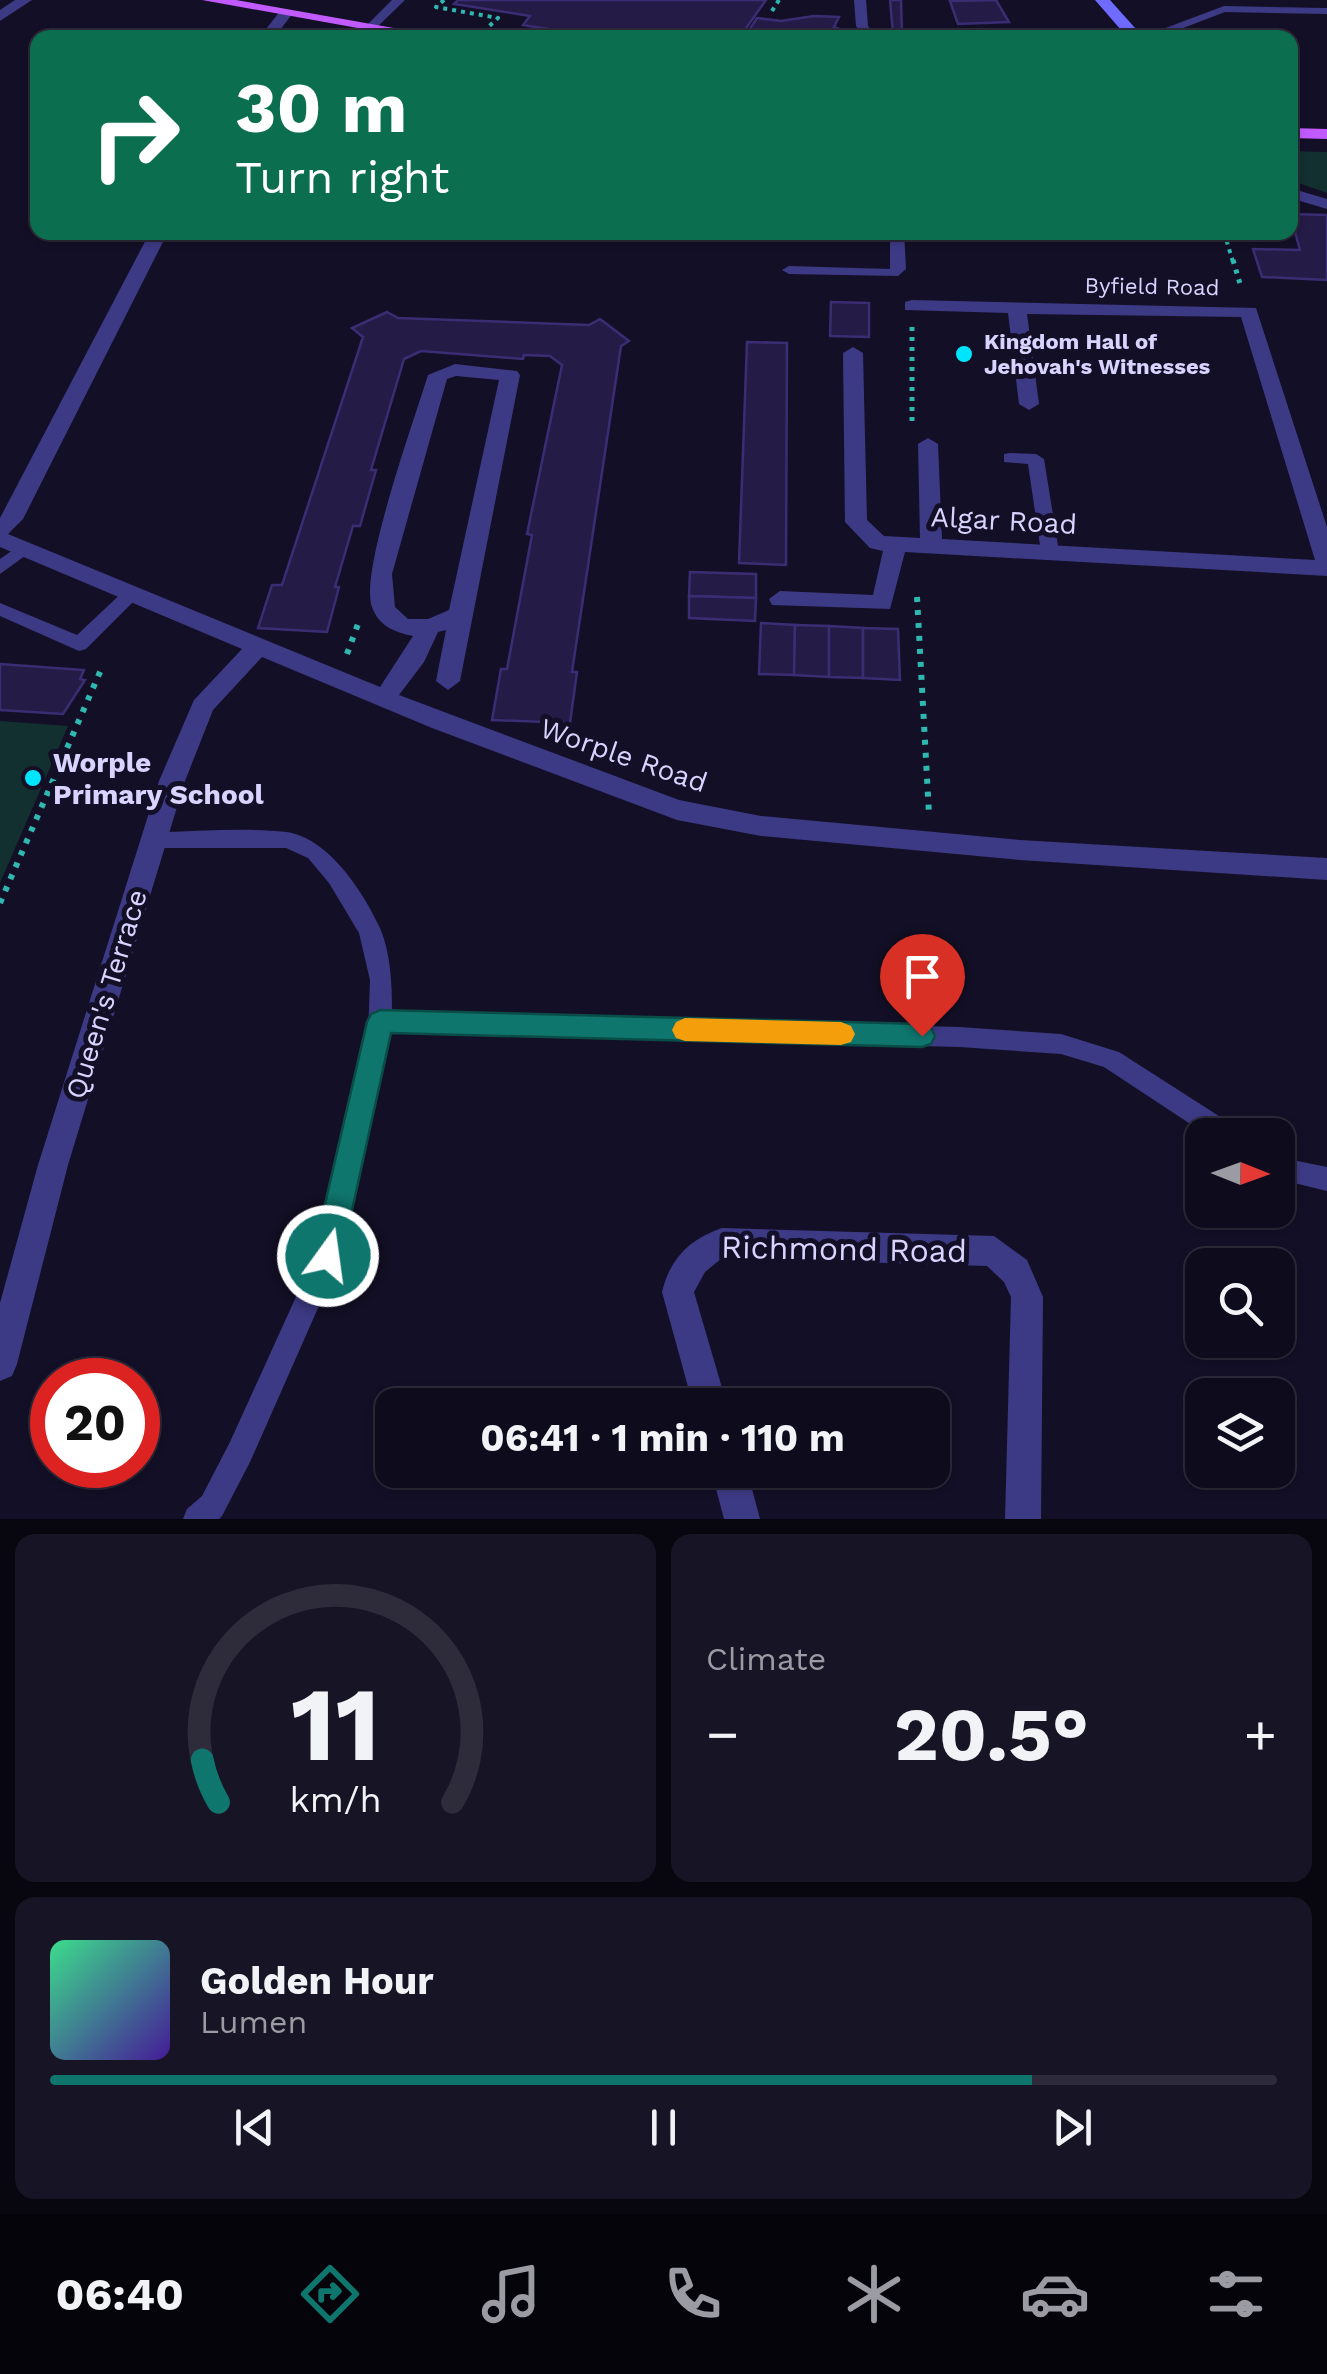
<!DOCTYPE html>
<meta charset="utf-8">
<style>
:root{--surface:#0e0b1c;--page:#171425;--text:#f1f3f6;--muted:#9b9ba3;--line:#2e2b3b;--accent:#0f766e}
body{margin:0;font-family:"Work Sans",sans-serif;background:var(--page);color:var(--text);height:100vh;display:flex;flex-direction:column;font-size:38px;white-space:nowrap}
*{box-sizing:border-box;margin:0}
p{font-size:32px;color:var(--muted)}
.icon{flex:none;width:55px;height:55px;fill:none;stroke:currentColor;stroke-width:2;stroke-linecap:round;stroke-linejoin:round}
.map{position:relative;height:1519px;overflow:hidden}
.drawer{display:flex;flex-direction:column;gap:15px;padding:15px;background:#08060f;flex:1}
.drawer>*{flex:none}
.top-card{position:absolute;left:30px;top:30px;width:1268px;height:210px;border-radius:20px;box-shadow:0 2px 8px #0004,0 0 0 2px var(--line);background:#0b6e4f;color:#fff;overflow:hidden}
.needle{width:65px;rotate:91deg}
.fabs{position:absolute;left:1185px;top:1118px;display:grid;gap:20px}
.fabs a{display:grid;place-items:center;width:110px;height:110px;border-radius:20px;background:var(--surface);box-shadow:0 2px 8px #0004,0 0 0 2px var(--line);font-size:50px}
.speed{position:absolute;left:30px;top:1358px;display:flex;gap:20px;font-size:50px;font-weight:700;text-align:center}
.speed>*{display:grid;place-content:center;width:130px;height:130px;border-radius:50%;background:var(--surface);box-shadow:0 2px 8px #0004,0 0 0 2px var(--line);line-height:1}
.speed .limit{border:15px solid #d22;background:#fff;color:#111}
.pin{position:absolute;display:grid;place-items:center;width:85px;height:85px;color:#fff;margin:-102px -42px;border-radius:50% 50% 50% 0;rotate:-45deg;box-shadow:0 0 10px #0007}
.pin .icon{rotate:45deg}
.me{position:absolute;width:110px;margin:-55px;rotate:14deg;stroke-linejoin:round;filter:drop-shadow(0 0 8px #0008)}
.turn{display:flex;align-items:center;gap:35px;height:210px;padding:0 40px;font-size:45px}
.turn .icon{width:130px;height:130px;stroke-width:2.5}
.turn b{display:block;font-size:70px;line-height:85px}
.big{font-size:75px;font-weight:700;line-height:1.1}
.drawer .card{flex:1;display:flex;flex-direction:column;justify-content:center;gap:15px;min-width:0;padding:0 35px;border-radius:20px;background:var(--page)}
.drawer .dial{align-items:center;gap:0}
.dial svg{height:260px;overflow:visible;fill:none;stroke:var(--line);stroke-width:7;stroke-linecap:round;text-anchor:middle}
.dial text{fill:var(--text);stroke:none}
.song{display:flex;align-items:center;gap:30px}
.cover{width:120px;height:120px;border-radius:15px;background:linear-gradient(135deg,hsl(150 70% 55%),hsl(260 70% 35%))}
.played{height:10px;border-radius:5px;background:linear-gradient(90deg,var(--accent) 80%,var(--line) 80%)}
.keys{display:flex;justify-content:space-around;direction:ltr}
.heat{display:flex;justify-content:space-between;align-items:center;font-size:55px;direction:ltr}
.drawer .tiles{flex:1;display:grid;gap:15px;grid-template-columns:1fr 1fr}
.card:last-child{grid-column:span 2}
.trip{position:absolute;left:375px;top:1388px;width:575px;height:100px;border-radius:20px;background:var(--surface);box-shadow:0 2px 8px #0004,0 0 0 2px var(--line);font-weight:700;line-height:100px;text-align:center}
.dock{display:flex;height:160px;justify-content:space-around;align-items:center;background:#06040b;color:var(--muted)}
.dock .icon{width:70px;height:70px}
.dock .current{color:var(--accent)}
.dock b{font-size:45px;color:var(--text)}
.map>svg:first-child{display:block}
.green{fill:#12302f}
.building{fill:#241b47;stroke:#3b2d73;stroke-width:2.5}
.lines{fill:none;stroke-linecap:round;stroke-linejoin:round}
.path-far2{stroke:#2fb8b0;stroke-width:4;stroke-dasharray:4 5;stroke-linecap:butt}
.path-far1{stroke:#2fb8b0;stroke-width:5;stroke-dasharray:4 6;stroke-linecap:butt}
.path{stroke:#2fb8b0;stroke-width:6;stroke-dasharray:5 8;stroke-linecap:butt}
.lane{fill:#3d3a85;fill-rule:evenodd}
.street{fill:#3d3a85;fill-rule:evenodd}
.secondary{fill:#6f6bff;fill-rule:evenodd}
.primary{fill:#c25bff;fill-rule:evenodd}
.route{fill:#0f766e;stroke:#0a4d48;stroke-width:2.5}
.slow{fill:#f59e0b}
.poi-dot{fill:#00e5ff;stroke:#130f26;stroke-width:4}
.labels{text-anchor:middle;stroke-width:10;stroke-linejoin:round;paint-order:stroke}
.far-street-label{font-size:22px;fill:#d9d4ff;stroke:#130f26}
.far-poi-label{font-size:22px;font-weight:bold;fill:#d9d4ff;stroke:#130f26;text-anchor:start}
.street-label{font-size:28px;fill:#d9d4ff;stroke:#130f26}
.poi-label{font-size:28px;font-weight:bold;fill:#d9d4ff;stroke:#130f26;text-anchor:start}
.near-street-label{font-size:32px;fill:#d9d4ff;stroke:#130f26}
</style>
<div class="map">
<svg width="1327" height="1519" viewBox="0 0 1327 1519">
<rect width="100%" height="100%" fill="#130f26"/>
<g class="green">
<polygon points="1290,151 1327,152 1327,193 1290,180"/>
<polygon points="0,721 68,726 0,883"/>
</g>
<g class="building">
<polygon points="458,0 766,0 739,38 600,37 523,25 530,16 454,4"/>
<polygon points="890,0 901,0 902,34 893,33"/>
<polygon points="996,0 1009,22 958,24 950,1"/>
<polygon points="814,16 839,17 834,27 862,38 744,38 757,18 781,21"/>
<polygon points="1290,214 1327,215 1327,280 1262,277 1253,249 1300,250"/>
<polygon points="831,302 869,303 869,337 830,336"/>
<polygon points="387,312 398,318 589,325 600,319 629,341 621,346 572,672 577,672 570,723 492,720 501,669 507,669 532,535 527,534 562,365 550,356 524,355 523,359 421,351 404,359 371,470 376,470 360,526 353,526 335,587 339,587 327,632 258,628 272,585 282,585 363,337 352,328"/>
<polygon points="747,342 787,343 786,565 739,563"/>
<polygon points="690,572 756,574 756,598 689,596"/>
<polygon points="689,596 756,598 755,621 689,618"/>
<polygon points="761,623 795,625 794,675 759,674"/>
<polygon points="795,625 829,626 829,677 794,675"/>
<polygon points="829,626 863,628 863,678 829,677"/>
<polygon points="863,628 898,629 900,680 863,678"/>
<polygon points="0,664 84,670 80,679 85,680 63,714 0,710"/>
</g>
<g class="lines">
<g class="path-far2">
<polyline points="444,0 436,7 498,18 485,30 507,34 504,38"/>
<polyline points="772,11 779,0"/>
<polyline points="1224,232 1233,262"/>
</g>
<g class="path-far1">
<polyline points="1233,260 1241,287"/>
<polyline points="912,327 912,425"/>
</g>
<g class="path">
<polyline points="917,597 929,814"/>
<polyline points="347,654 358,624"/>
<polyline points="0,903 103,665"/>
</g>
<g class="lane">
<polygon points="392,0 405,0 375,29 367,29 367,25"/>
<polygon points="854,0 866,0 868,26 876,38 864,38 856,26"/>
<polygon points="1224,6 1327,8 1327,14 1225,12 1157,38 1139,38"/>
<polygon points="890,232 904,232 906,269 898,276 789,274 782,270 789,266 890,269"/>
<polygon points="1010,453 1036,454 1044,459 1059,552 1056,556 1050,558 1041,552 1028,464 1004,462 1004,454"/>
<polygon points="23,543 29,545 32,549 29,553 0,574 0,559"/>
<polygon points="133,586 142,592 139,596 86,649 79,651 0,616 0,603 77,635 127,588"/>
<path d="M154 832C197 832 243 827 286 832 328 837 364 893 380 928 391 954 392 985 392 1012L959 1027 1061 1034 1119 1052 1236 1127 1239 1135H1207L1104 1067 1061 1054 959 1047 392 1032 341 1256 250 1462 222 1516 219 1519H183L187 1509 202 1496 230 1442 315 1255 368 1037 370 980 359 933 329 883 308 858 286 848H154L147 846 144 840 147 834Z"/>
<polygon points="1278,1157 1327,1167 1327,1191 1278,1179"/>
</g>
<g class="street">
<polygon points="15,0 32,0 0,21 0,10"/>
<polygon points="281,10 293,13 274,38 259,38"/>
<polygon points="1290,188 1327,199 1327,209 1290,198"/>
<path d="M150 232H168L23 519 8 534 380 687 413 636C394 632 379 626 372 607 359 572 415 418 428 375L455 364 517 371 520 375 460 681 448 690 436 681 446 630 438 632 424 662 399 695 679 800 761 816 1020 840 1327 858V880L1020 860 761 836 677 820 432 728 262 657 213 710 185 781 68 1165 17 1364 12 1376 0 1381V1303L38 1165 159 781 194 700 242 649 0 547V518ZM456 376 499 380 449 610 428 619H408L395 607 392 574 447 379Z"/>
<polygon points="912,300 1256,308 1327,527 1327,576 905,552 890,609 772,605 769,599 780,591 873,595 883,551 870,548 845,522 843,353 853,347 863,353 867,520 884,536 920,538 918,444 928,438 938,444 942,539 1315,560 1241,317 1027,314 1039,404 1029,410 1019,404 1008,313 905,310 905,302"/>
<path d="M722 1228 994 1236 1027 1260 1043 1297 1041 1519H1005L1011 1297 1004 1282 987 1266 722 1258 705 1272 694 1292 727 1405H693L662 1292C670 1258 690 1239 722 1228Z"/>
<polygon points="711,1470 747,1470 760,1519 724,1519"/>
</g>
<polygon class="secondary" points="1095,0 1110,0 1144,38 1128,38"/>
<g class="primary">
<polygon points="202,0 236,0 450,38 413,38"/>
<polygon points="1290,128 1327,129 1327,139 1290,138"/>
</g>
</g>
<polygon class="route" points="380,1010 922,1024 931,1028 935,1036 931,1044 922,1047 391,1033 342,1256 338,1266 328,1270 317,1266 313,1256 367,1022 371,1014"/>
<polygon class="slow" points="685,1018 841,1022 851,1026 855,1034 851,1042 841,1045 685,1041 676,1038 672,1030 676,1022"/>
<g class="poi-dot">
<circle cx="964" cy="354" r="10"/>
<circle cx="33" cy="778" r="10"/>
</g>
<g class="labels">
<g class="far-street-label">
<text transform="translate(1152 286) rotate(1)" y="8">Byfield Road</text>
</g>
<g class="far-poi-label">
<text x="984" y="349">Kingdom Hall of<tspan x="984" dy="25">Jehovah's Witnesses</tspan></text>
</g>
<g class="street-label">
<text transform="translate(1004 520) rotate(3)" y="10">Algar Road</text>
<text transform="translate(624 755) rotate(19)" y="10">Worple Road</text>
<text transform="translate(106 994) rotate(-73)" y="10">Queen's Terrace</text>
</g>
<g class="poi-label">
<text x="53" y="772">Worple<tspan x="53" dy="32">Primary School</tspan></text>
</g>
<g class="near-street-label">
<text transform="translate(844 1249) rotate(1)" y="11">Richmond Road</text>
</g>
</g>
</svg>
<div class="fabs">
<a><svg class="needle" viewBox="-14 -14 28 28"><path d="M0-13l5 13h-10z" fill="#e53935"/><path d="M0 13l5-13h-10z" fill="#9b9ba3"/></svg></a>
<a><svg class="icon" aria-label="search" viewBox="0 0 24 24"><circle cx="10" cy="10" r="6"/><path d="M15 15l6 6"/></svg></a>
<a><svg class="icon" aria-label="layers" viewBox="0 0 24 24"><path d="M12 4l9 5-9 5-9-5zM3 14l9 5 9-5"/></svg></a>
</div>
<div class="speed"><div class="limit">20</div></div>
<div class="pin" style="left:922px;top:1036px;background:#d93025"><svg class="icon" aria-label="arrive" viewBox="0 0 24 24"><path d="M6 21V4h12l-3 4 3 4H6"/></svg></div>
<svg class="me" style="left:328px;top:1256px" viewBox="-20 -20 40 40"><circle r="17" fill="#0f766e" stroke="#fff" stroke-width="3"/><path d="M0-11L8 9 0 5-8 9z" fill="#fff"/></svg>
<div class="trip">06:41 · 1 min · 110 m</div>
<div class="top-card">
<div class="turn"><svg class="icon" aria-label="right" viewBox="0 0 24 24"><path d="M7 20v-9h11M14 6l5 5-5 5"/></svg><div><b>30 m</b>Turn right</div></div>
</div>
</div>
<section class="drawer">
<div class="tiles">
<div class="card dial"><svg viewBox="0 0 100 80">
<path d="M14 69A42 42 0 1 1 86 69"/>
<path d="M14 69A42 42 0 0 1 9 56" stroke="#0f766e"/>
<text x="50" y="56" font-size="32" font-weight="700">11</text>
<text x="50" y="72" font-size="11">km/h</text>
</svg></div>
<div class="card"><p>Climate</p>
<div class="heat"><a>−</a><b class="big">20.5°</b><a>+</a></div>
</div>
<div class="card">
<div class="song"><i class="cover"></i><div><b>Golden Hour</b><p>Lumen</p></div></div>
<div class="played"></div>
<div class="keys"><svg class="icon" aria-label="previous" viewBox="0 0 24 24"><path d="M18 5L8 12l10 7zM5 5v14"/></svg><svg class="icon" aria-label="pause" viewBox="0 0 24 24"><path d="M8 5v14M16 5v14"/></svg><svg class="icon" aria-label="next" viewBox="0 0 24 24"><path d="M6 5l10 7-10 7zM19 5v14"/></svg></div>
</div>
</div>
</section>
<nav class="dock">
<b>06:40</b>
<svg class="icon current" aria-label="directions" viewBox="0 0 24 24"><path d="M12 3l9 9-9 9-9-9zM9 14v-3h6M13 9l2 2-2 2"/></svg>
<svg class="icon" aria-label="music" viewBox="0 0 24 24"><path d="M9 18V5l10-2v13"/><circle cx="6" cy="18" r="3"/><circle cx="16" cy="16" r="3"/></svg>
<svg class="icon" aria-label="phone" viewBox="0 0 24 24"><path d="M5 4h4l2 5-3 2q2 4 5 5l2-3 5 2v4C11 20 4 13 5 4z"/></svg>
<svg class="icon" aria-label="climate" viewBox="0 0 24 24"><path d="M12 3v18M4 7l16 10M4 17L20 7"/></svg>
<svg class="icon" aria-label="car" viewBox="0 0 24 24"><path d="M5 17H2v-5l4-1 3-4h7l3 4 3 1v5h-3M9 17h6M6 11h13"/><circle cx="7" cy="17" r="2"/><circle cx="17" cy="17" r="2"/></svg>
<svg class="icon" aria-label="filters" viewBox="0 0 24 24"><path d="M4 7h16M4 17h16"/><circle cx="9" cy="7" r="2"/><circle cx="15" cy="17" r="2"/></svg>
</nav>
